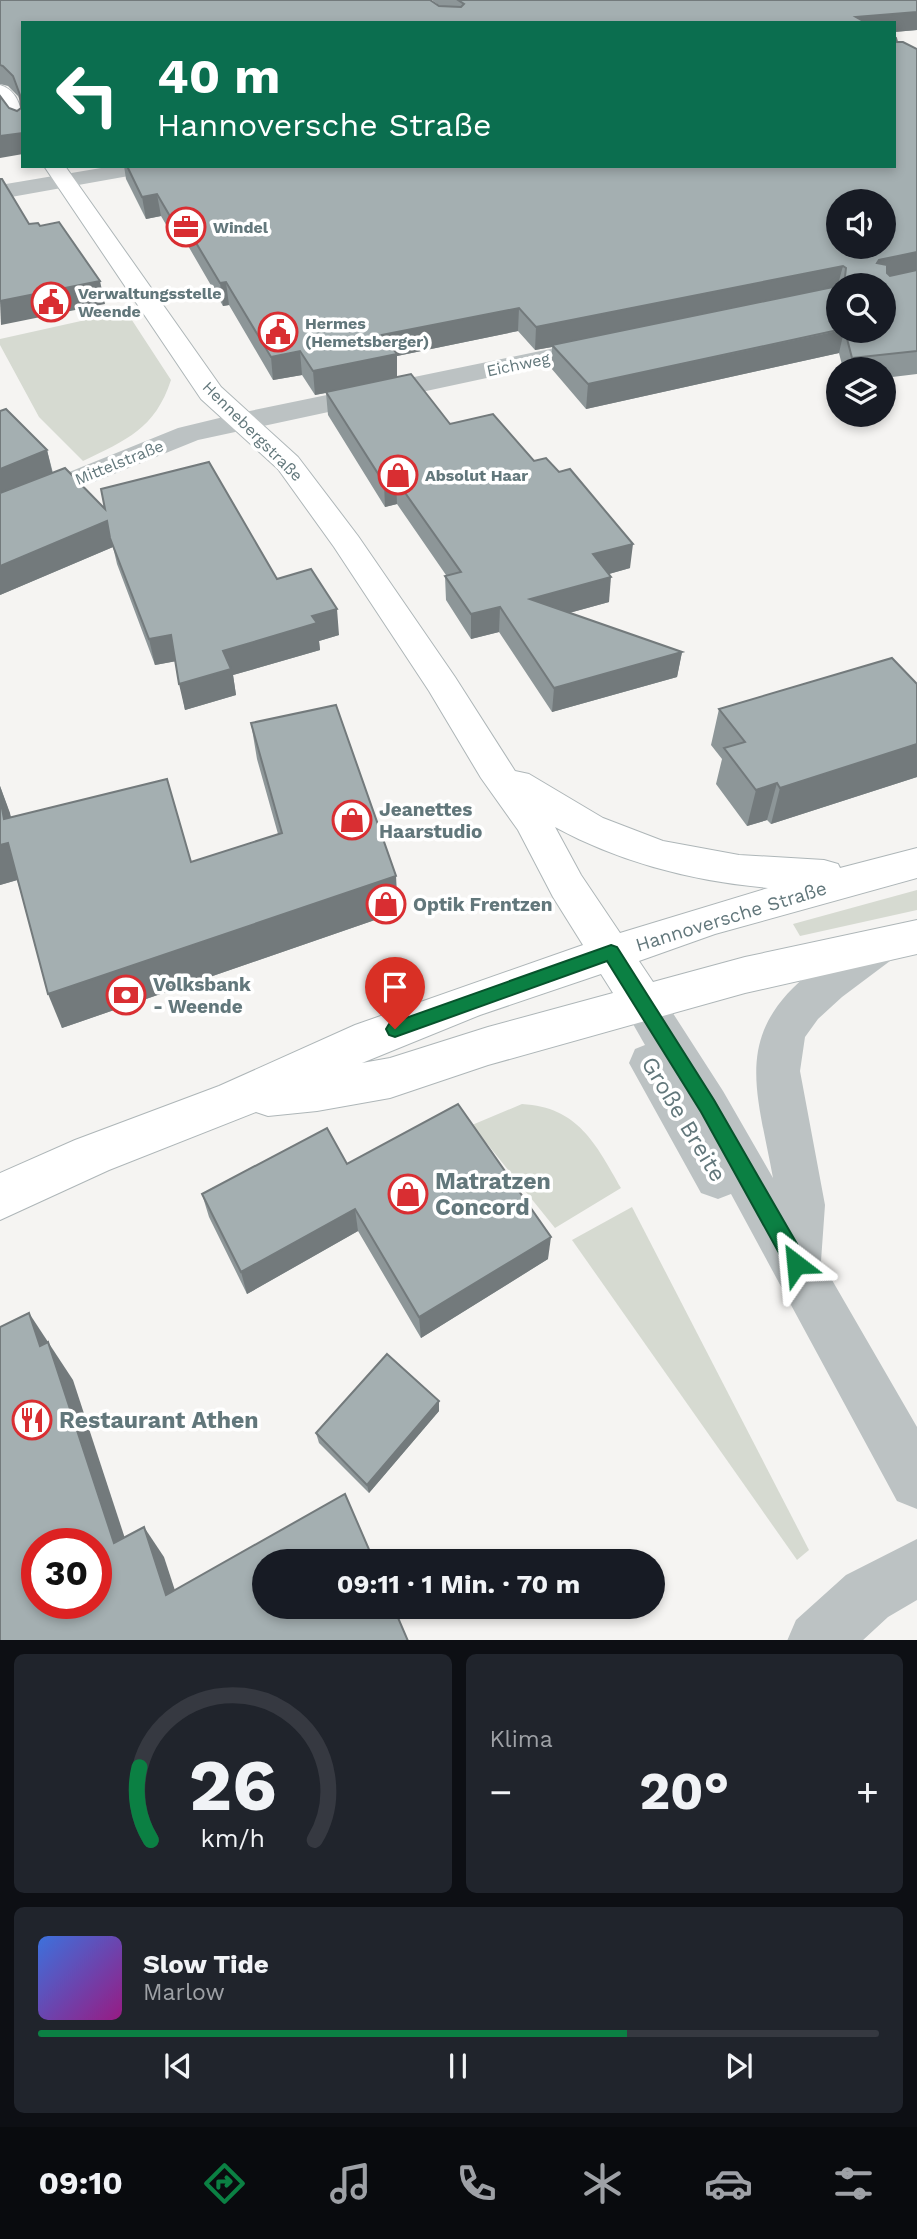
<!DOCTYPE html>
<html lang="de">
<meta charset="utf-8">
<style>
:root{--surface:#171b24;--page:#20242c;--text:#f1f3f6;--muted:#9ea1a6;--line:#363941;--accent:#0b8043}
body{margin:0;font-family:"Work Sans",sans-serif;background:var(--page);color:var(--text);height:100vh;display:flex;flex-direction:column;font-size:26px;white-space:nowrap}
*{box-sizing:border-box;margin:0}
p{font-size:23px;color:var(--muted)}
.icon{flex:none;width:38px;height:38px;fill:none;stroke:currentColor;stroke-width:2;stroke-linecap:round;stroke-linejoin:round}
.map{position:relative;height:1640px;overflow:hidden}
.panel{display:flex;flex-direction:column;gap:14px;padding:14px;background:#0d0f14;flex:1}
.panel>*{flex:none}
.banner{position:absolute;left:21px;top:21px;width:875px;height:147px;border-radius:0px;box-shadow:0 4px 10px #0003;background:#0b6e4f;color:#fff;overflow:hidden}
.buttons{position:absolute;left:826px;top:189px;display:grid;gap:14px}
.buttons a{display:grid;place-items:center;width:70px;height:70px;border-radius:50%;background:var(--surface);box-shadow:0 4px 10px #0003;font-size:35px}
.speed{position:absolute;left:21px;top:1528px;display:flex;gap:14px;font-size:35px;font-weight:700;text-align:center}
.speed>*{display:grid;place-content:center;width:91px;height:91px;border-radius:50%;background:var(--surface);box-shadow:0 4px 10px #0003;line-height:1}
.speed .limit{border:10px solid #d22;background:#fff;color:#111}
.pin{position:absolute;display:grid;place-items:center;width:60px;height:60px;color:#fff;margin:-72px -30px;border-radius:50% 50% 50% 0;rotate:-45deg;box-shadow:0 0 7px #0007}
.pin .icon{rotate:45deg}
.me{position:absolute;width:77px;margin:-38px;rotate:331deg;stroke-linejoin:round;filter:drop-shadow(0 0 5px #0008)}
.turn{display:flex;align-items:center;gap:24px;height:147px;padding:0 21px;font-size:32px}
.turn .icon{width:91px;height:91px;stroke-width:2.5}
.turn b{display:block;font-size:49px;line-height:60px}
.big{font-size:52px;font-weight:700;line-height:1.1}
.panel .card{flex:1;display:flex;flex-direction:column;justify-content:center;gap:10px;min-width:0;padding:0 24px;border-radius:10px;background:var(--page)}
.panel .dial{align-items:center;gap:0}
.dial svg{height:182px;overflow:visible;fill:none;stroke:var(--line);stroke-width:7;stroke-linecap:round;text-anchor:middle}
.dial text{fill:var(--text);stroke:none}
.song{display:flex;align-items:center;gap:21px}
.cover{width:84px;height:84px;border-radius:10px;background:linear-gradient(135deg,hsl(220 70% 55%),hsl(310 70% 35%))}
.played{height:7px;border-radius:4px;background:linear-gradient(90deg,var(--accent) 70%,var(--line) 70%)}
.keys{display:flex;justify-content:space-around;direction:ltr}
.heat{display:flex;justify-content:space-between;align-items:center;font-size:38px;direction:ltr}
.panel .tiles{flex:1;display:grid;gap:14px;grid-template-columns:1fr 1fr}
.card:last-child{grid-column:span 2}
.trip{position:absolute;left:252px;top:1549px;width:413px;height:70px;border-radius:35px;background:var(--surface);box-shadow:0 4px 10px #0003;font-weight:700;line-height:70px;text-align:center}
.tabs{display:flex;height:112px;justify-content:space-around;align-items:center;background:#090b0e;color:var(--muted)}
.tabs .icon{width:49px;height:49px}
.tabs .on{color:var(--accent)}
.tabs b{font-size:32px;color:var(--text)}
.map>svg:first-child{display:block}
.green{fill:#d6dad1}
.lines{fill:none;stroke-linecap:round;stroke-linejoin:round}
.secondary-casing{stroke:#aeb6b8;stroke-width:2}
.street{fill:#bcc2c3;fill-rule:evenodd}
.secondary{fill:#fff;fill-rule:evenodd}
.wall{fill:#8d9698;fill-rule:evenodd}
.shaded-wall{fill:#737a7c}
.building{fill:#a4afb1;stroke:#737a7c;stroke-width:2;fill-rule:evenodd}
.route{fill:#0b8043;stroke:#07532c;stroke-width:2}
.labels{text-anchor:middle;stroke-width:7;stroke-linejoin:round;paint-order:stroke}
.far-poi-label{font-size:16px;font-weight:bold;fill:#62777b;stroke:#fff;text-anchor:start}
.far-street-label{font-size:16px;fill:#62777b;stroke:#fff}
.poi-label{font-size:19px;font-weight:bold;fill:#62777b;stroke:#fff;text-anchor:start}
.street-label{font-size:19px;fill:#62777b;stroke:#fff}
.near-street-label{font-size:23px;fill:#62777b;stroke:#fff}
.near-poi-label{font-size:23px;font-weight:bold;fill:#62777b;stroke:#fff;text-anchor:start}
</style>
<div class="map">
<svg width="917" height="1641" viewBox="0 0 917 1641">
<rect width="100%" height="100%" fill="#f5f4f2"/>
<g class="green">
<path d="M126 311 171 380C155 429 126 440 83 461L39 417 0 345V339Z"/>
<polygon points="917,890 917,910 800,936 793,924"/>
<path d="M522 1104C578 1107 596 1144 621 1188L555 1228 472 1125Z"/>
<polygon points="632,1207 809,1550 797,1560 572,1240"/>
</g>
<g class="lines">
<defs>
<g id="secondary">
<path d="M0 85C19 90 23 113 23 129L16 127 0 105Z"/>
<path d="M44 166H65L221 387 298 457 358 536 455 677 515 771 529 774 603 818 663 841 739 855 824 860 838 864 840 868 917 848V878L715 934 639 961 653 982 745 957 917 920V954L745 993 488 1065 390 1098 317 1111 268 1116 256 1112 109 1170 0 1220V1173L75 1140 219 1086 355 1025 583 945 553 897 518 830 481 778 429 691 334 547 278 469 201 399ZM555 827C621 863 693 881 768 888L620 933 581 875ZM601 974 613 993 488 1027 390 1058 362 1063 480 1015Z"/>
</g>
</defs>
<use href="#secondary" class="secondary-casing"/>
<g class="street">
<polygon points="113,166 161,166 158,170 151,172 0,199 0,185"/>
<polygon points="603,338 612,341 616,346 612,351 198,440 0,520 0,500 178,428 240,413"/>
<path d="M879 929 894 934 900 946 894 958 842 997 818 1019 805 1037 800 1071 825 1205 821 1261 917 1427V1509L897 1501 731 1194 718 1199 701 1193 629 1063 635 1049 645 1045 621 1003 628 990 643 985 658 990 723 1091 773 1178C757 1090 731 1033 815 969 835 954 855 937 879 929Z"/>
<polygon points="917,1539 917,1600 888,1617 862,1641 787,1641 796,1620 846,1575"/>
</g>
<use href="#secondary" class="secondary"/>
</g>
<g class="wall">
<polygon points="0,0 441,7 432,0 917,0 917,30 894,32 894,23 23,23 23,154 9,108 17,111 21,108 21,103 18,96 8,86 0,84"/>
<path d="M897 42 917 49V374L884 378V369H843L839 353 586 409 551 368 552 347 535 350 518 331 397 356V377L450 424 534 461 630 568 609 574V602L569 613 682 652 677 677 552 712 499 632 471 639 446 600 445 576 446 575 397 504 385 507 328 415 326 393 315 395 302 375 273 380 229 305 223 306 187 244 178 245 161 216 146 219 126 179 124 166H894ZM884 285V331H838Z"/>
<polygon points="47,450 53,473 105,509 277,579 339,635 319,641 320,650 233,675 236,695 185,710 176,661 155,665 117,564 113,547 0,595"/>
<polygon points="719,709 917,777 771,824 767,820 747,826 716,784 722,759 711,745"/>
<polygon points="251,723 398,912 62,1028 17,880 0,885 0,786 11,817 191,862 278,834 257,759"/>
<polygon points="347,1164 548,1259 421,1338 358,1231 247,1294 209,1217 202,1194"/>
<polygon points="439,1401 439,1411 369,1493 319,1443 316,1433"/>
</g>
<g class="shaded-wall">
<polygon points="917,12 917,30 894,32 894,23 855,23 856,17"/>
<polygon points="23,133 23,154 0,158 0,136"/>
<polygon points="157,194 161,216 146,219 142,197"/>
<polygon points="183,221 187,244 178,245 174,223"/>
<polygon points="917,252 917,273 873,282 877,263 879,260"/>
<polygon points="843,266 837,288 552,345 552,347 535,350 536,327"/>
<polygon points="100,281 105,304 1,325 0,301"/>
<polygon points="226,282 229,305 223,306 220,283"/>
<polygon points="519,308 518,331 397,356 397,378 315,395 313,371 382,335"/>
<polygon points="838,331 844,331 839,353 586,409 588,384"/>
<polygon points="300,351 302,375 273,380 271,357"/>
<polygon points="47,450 53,476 0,498 0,469"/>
<polygon points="396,480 397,504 385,507 384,483"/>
<polygon points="107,521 113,547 0,595 0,566"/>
<polygon points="633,544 630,568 591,579 593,554"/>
<polygon points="611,577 609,602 529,624 530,599"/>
<polygon points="500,607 499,632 471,639 471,614"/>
<polygon points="337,609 339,635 319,641 320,650 233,675 236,695 185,710 179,684 223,651 312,616"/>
<polygon points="171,635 177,661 155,665 149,639"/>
<polygon points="682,652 677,677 552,712 554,688"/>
<polygon points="917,744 917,777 771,824 780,788"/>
<polygon points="777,783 767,820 747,826 756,790"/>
<polygon points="0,786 10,813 17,855 4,819 0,798"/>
<polygon points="8,843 21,879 0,885 0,845"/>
<polygon points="396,876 398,912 62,1028 48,994"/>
<polygon points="355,1209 358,1231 247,1294 241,1272"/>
<polygon points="551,1237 548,1259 421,1338 419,1317"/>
<polygon points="29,1313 73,1380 136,1572 114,1543 40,1346"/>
<polygon points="439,1401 439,1411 369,1493 367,1485"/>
<polygon points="144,1527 164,1557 185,1621 166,1595"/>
</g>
<g class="building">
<polygon points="0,0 430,0 439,6 461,7 464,4 458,0 917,0 917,12 856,17 867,23 23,23 23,133 0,136 0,96 9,108 17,111 21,108 20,95 13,76 3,66 0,65"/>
<path d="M894 37 896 38 897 42H903L917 49V252L879 260 877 263 887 265V273L890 276 917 270V351L852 358 845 331H884V285H840H844L846 268 843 266 536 327 519 308 382 335 397 354 313 371 300 351 271 357 226 282 220 283 183 221 174 223 157 194 142 197 127 166H894ZM838 201H884V247H838Z"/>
<polygon points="0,179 2,179 29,224 38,223 40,226 59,222 100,281 0,301"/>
<polygon points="838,286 838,330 588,384 552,345"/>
<polygon points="411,374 450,424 493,414 534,461 546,458 559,472 570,469 633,544 593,554 611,577 530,599 682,652 554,688 500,607 471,614 445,576 461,572 396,480 384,483 326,392"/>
<polygon points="6,409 47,450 0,469 0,411"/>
<polygon points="209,462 277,579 311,569 337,609 312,616 317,623 223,651 231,669 179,684 171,635 149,639 110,538 107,521 0,566 0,493 65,468 105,509 101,489"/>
<polygon points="892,658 917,684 917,744 780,788 777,783 756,790 724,748 745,742 719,709"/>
<polygon points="336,705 396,876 48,994 8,843 0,845 0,798 4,819 167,779 191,862 282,833 251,723"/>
<polygon points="458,1104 551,1237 419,1317 355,1209 241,1272 202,1194 327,1128 347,1164"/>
<path d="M29 1313 40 1346 48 1342 114 1543 144 1527 166 1595 345 1494 374 1561H264V1606H393L408 1641H0V1327ZM37 1544H96V1603H37Z"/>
<polygon points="387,1354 439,1401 367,1485 316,1433"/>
</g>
<polygon class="route" points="611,945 617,947 714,1100 804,1256 807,1264 804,1271 796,1274 789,1271 701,1112 607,961 395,1037 389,1035 386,1029 389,1024"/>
<defs>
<symbol id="office-ring" viewBox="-11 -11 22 22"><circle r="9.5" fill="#fff" stroke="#d92e32" stroke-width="1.5"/><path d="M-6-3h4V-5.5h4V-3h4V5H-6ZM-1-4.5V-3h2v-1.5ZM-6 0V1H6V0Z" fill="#d92e32"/></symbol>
<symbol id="civic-ring" viewBox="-11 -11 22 22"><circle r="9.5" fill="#fff" stroke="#d92e32" stroke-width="1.5"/><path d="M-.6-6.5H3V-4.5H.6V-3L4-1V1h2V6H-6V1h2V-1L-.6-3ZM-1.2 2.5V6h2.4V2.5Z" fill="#d92e32"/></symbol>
<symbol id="shop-ring" viewBox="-11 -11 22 22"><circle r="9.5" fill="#fff" stroke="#d92e32" stroke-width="1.5"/><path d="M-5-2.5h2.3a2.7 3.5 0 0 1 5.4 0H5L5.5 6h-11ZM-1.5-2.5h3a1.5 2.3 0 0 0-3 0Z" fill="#d92e32"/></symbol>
<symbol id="bank-ring" viewBox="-11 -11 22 22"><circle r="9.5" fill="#fff" stroke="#d92e32" stroke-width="1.5"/><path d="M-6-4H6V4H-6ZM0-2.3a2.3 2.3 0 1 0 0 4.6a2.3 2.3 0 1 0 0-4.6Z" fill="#d92e32"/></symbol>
<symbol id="restaurant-ring" viewBox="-11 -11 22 22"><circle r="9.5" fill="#fff" stroke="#d92e32" stroke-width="1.5"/><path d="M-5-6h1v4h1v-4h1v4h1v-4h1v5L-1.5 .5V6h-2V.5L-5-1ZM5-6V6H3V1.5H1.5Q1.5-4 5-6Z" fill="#d92e32"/></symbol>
</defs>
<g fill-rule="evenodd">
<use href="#office-ring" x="164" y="205" width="44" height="44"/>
<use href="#civic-ring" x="29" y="280" width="44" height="44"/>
<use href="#civic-ring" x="256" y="310" width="44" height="44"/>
<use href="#shop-ring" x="376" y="453" width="44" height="44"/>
<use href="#shop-ring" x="330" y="798" width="44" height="44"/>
<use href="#shop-ring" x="364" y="882" width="44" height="44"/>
<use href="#bank-ring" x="104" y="973" width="44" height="44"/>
<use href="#shop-ring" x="386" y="1172" width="44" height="44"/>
<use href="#restaurant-ring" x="10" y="1398" width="44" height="44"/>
</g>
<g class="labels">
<g class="far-poi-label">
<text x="213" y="233">Windel</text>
<text x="78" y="299">Verwaltungsstelle<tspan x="78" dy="18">Weende</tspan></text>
<text x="305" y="329">Hermes<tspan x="305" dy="18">(Hemetsberger)</tspan></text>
<text x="425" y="481">Absolut Haar</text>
</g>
<g class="far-street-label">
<text transform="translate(518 364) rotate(-12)" y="6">Eichweg</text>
<text transform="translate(253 431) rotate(45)" y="6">Hennebergstraße</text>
<text transform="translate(119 462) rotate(-22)" y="6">Mittelstraße</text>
</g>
<g class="poi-label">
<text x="379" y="816">Jeanettes<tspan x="379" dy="22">Haarstudio</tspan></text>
<text x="413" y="911">Optik Frentzen</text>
<text x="153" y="991">Volksbank<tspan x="153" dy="22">- Weende</tspan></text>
</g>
<g class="street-label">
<text transform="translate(731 916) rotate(-17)" y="7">Hannoversche Straße</text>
</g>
<g class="near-street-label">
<text transform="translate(684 1119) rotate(59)" y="8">Große Breite</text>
</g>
<g class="near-poi-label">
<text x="435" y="1189">Matratzen<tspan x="435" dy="26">Concord</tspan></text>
<text x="59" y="1428">Restaurant Athen</text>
</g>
</g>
</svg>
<div class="buttons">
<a><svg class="icon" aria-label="sound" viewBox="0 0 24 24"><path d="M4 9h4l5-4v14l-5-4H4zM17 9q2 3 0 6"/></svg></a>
<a><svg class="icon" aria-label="search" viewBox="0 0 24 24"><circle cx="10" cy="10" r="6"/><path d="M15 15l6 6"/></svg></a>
<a><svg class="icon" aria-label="layers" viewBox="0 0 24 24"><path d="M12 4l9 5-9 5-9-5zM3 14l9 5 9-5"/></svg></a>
</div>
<div class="speed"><div class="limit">30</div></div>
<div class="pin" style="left:395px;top:1029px;background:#d93025"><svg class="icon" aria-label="arrive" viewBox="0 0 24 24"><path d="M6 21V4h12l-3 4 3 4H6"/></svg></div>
<svg class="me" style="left:796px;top:1264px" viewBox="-20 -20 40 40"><path d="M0-17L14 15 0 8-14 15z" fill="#0b8043" stroke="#fff" stroke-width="4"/></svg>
<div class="trip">09:11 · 1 Min. · 70 m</div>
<div class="banner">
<div class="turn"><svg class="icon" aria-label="left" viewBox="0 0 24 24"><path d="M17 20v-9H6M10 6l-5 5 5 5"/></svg><div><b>40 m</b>Hannoversche Straße</div></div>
</div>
</div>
<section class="panel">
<div class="tiles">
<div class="card dial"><svg viewBox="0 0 100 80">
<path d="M14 69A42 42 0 1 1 86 69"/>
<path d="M14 69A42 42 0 0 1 9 37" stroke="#0b8043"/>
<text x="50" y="56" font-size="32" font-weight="700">26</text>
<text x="50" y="72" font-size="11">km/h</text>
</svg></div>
<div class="card"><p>Klima</p>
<div class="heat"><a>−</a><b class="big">20°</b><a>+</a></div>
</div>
<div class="card">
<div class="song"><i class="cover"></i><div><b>Slow Tide</b><p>Marlow</p></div></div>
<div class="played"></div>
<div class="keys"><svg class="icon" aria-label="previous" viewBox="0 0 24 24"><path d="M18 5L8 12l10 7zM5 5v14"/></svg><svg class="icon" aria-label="pause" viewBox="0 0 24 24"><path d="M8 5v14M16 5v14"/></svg><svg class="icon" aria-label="next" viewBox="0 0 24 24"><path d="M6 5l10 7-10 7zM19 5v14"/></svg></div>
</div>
</div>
</section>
<nav class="tabs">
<b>09:10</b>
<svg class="icon on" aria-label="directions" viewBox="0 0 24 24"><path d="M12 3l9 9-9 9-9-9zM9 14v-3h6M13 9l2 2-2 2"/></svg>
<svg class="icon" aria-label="music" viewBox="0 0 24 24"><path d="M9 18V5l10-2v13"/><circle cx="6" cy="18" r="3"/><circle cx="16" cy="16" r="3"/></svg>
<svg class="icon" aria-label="phone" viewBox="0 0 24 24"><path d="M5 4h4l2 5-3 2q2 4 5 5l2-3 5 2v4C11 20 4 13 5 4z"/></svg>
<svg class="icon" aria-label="climate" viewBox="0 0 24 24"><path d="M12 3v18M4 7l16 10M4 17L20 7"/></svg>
<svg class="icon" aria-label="car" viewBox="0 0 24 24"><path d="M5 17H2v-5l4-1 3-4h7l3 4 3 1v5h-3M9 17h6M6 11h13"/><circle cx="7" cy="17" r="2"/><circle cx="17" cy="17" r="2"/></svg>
<svg class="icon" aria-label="filters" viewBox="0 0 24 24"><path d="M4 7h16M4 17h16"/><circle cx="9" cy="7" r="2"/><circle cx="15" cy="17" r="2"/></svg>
</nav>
